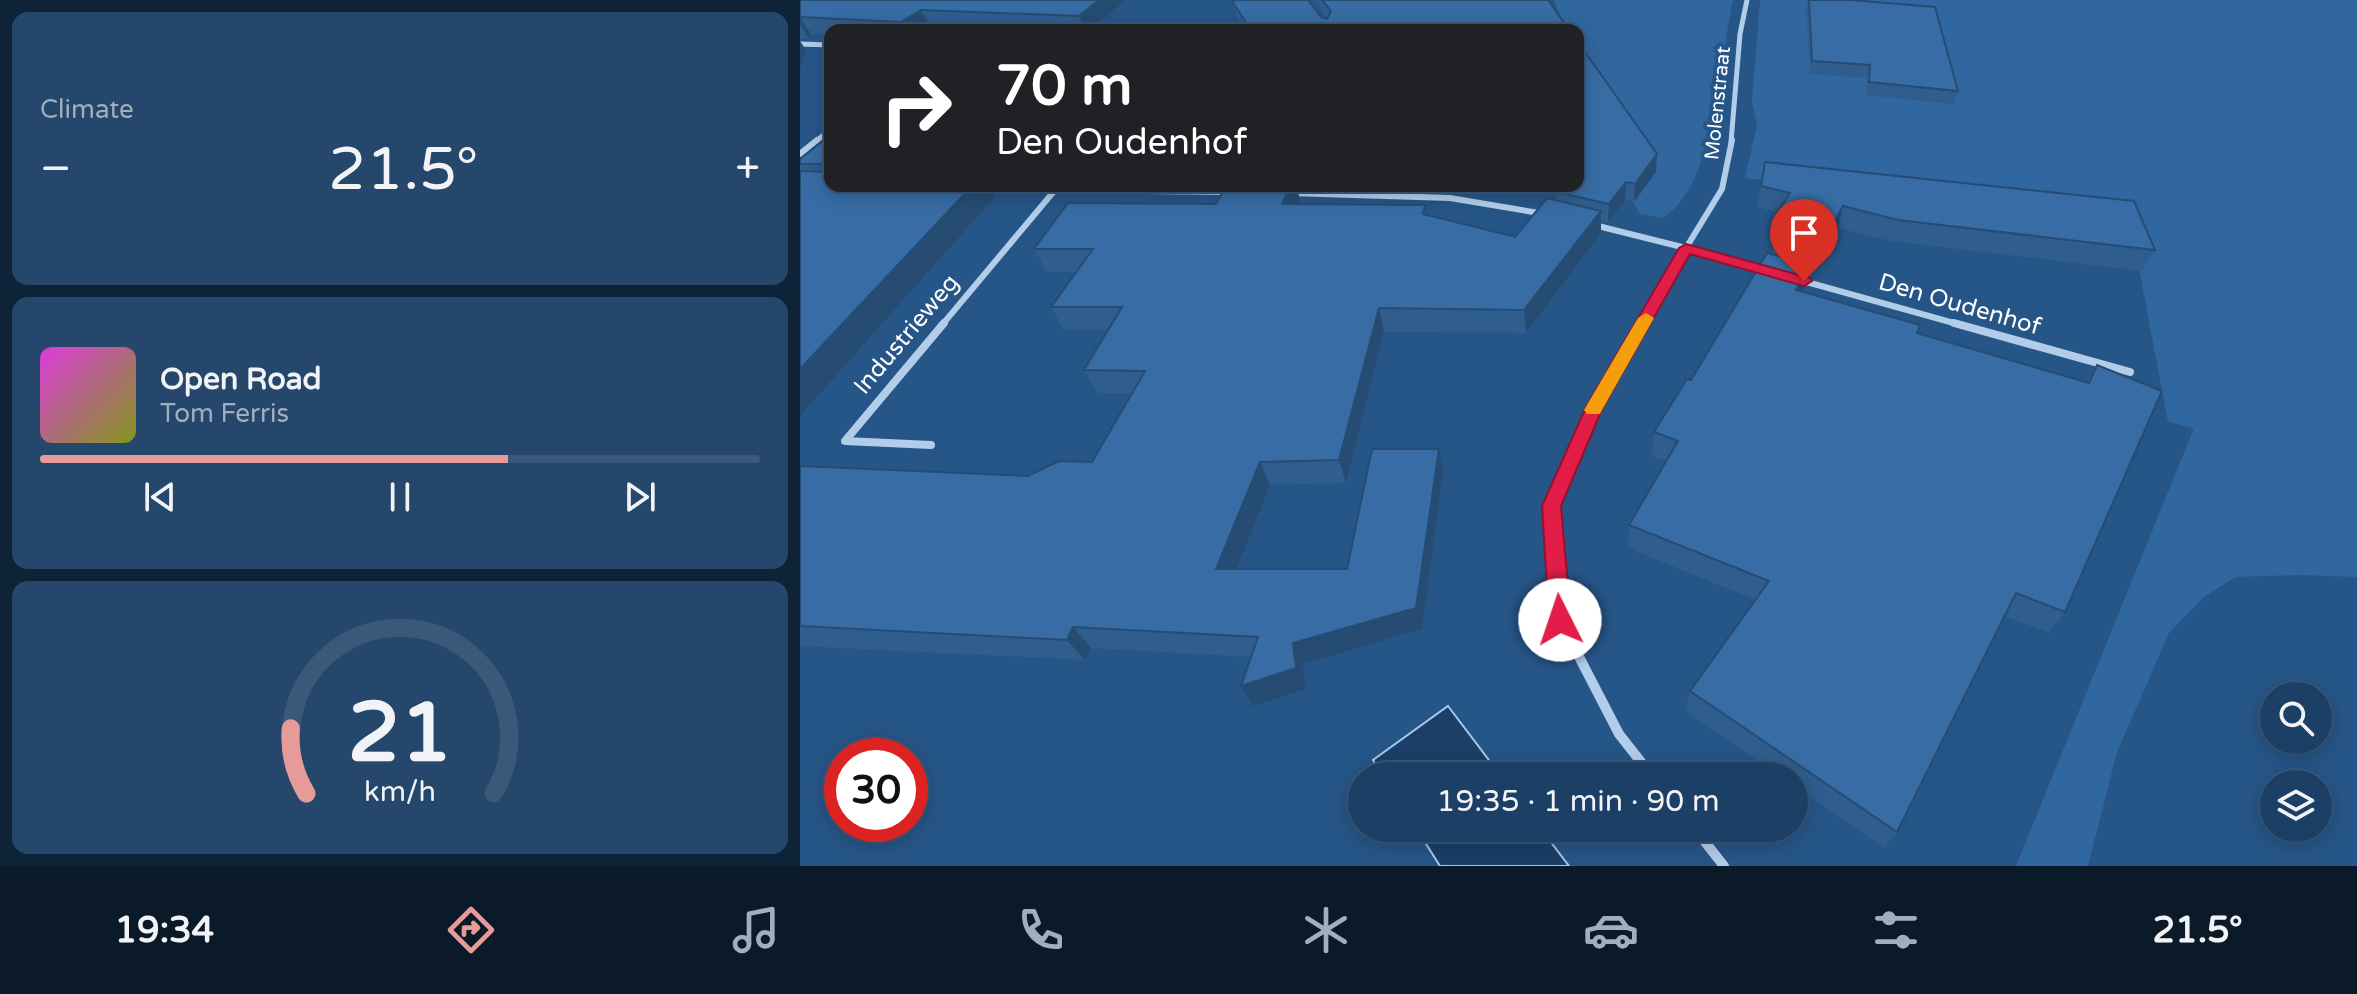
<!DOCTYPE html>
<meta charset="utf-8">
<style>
:root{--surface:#1c4065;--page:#25476b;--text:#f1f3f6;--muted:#a0afbf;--line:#3a5979;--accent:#e69b98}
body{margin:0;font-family:"Varela Round",sans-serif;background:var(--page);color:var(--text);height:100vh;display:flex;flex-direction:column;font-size:30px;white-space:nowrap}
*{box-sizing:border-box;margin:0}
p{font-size:26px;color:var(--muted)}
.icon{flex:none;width:44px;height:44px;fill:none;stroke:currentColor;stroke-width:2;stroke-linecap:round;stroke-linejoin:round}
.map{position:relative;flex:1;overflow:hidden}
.side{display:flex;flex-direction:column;gap:12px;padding:12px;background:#0f2338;width:800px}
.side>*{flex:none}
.banner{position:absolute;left:24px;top:24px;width:760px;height:168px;border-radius:16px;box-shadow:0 4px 20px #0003,0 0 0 2px var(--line);background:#202124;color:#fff;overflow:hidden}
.buttons{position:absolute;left:1460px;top:682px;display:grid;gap:16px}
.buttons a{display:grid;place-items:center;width:72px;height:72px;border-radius:50%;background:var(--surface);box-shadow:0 4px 20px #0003,0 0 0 2px var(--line);font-size:40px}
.speed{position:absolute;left:24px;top:738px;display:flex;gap:16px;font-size:40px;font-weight:700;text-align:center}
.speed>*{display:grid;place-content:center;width:104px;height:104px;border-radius:50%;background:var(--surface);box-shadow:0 4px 20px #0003,0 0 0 2px var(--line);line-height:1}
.speed .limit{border:12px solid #d22;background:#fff;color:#111}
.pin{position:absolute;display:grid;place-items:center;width:68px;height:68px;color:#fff;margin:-82px -34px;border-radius:50% 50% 50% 0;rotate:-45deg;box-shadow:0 0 8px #0007}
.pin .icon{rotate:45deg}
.me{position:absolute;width:88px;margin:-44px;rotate:356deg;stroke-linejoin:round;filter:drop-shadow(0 0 6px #0008)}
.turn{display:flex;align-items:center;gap:28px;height:168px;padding:0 40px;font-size:36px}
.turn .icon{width:104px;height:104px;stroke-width:2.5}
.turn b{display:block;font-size:56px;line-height:68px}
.big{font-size:60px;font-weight:600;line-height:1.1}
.side .tile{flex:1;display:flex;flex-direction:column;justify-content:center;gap:12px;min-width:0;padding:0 28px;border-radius:16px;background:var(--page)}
.side .dial{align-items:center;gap:0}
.dial svg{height:208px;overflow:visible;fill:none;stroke:var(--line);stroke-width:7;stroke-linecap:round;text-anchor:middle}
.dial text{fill:var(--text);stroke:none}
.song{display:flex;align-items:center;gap:24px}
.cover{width:96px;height:96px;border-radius:12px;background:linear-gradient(135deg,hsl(300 70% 55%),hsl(70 70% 35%))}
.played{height:8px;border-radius:4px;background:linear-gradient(90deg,var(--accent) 65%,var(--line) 65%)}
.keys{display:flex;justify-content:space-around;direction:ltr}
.heat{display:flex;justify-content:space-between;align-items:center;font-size:44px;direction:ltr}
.trip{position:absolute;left:548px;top:762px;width:460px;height:80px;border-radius:40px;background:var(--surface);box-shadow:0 4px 20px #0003,0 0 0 2px var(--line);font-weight:600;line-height:80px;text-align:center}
.tab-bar{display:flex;height:128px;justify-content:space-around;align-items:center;background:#0b1a28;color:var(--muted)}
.tab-bar .icon{width:56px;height:56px}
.tab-bar .current{color:var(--accent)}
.tab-bar b{font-size:36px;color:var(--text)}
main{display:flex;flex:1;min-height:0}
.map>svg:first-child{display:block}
.green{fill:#31679f}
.water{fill:#1b3f68;stroke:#a6c8e9;stroke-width:2}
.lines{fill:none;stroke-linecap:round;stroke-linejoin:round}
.street-far3{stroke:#b2cde9;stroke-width:5}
.street-far2{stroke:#b2cde9;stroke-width:6}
.street-far1{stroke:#b2cde9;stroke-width:8}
.street{stroke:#b2cde9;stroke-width:10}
.wall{fill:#2f5d8d}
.shaded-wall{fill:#264c73}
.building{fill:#376ca4;stroke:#264c73;stroke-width:2}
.route{fill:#e11d48;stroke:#92132f;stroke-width:2}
.slow{fill:#f59e0b}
.labels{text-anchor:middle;stroke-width:8;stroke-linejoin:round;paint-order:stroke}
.far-street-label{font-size:20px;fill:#fff;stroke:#265587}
.street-label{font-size:24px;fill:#fff;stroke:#265587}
</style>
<main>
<section class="side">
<div class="tile"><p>Climate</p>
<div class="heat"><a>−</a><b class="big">21.5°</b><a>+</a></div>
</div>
<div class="tile">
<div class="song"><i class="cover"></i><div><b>Open Road</b><p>Tom Ferris</p></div></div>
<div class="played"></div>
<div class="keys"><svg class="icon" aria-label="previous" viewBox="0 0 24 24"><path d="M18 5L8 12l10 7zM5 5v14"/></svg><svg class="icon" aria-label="pause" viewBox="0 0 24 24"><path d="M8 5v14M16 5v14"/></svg><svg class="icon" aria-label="next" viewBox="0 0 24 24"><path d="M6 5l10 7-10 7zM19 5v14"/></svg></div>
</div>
<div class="tile dial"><svg viewBox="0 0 100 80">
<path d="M14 69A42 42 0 1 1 86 69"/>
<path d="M14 69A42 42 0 0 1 8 44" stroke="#e69b98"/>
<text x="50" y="56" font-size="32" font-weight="700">21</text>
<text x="50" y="72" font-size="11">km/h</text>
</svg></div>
</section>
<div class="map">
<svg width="1557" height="866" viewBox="0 0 1557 866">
<rect width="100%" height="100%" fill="#265587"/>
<g class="green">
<path d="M754 0H933C919 59 918 182 863 218L840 214 800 147 778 51V30H766Z"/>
<polygon points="960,0 1557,0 1557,577 1500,575 1435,577 1403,598 1369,633 1317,752 1288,866 1216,866 1394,428 1368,422 1330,221 945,178 957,125 952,101"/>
</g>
<g class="water">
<polygon points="648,706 701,776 583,776 573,760"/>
<polygon points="616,828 740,828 769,866 640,866"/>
</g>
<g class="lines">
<g class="street-far3">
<polyline points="0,44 30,45"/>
<polyline points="15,142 30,130"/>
<polyline points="931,142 940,34 947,0"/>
</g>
<g class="street-far2">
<polyline points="932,140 922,189 886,248 967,271"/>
<polyline points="0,154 17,140"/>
<polyline points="181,189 431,192"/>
<polyline points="489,193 650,198 745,214"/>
<polyline points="794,225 886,248 842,325"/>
<polyline points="996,279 1161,325"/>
<polyline points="142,325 255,190"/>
</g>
<g class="street-far1">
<polyline points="1154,323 1330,372"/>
<polyline points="131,445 45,441 144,323"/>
<polyline points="756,561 752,506 794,407 843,323"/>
</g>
<g class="street">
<polyline points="756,559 760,620 819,734 852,776"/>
<polyline points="894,828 924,866"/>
</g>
</g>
<g class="wall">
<polygon points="0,0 326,0 290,30 216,30 130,26 124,30 30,30 30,35 11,34 9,39 0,39"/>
<polygon points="518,0 748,0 769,30 445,30 437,17 432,1 527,18 520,8"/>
<polygon points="1008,0 1050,0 1158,91 1154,104 1066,95 1067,78 1010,74 1006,9"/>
<polygon points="30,135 30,186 195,197 0,416 0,159"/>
<polygon points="857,154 856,172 834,202 825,200 808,223 801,221 801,233 726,333 584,332 546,483 470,485 437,569 547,569 643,472 622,629 503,664 506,689 453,706 451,657 291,648 285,660 0,646 0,466 228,476 292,462 332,394 298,393 284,370 309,330 264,330 251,307 276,272 247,272 234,249 416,204 426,186 506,186 505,188 497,188 500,200 498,204 626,215 715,237 756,200 756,192"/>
<polygon points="965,162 1355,250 1342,271 1091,241 1038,228 1011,277 1008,276 1003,292 1117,333 1287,382 1297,365 1265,612 1249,633 1204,616 1097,832 1084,848 994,786 994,776 980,776 886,711 890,691 956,600 828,548 829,525 867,461 852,456 854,432 891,380 971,254 974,242 969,241 973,219 977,212 957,207"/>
</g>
<g class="shaded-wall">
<polygon points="299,0 326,0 290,30 285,30 279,16"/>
<polygon points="121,10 130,26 124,30 106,30 101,22"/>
<polygon points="0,17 11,34 9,39 0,25"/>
<polygon points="0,41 6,50 0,69"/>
<polygon points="857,154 856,172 834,202 835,184"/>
<polygon points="826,182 825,200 808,223 809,204"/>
<polygon points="172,186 189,186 195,197 0,416 0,369"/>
<polygon points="490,186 496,186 500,200 488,227 482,204"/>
<polygon points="1043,206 1038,228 1011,277 1016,255"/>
<polygon points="801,211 801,233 726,333 724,310"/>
<polygon points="1010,264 1005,288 991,313 996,290"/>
<polygon points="579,308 584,332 546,483 539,460"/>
<polygon points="639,449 643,472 622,629 503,664 506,689 453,706 441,686 493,643"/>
<polygon points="460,462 470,485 428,591 416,569"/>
<polygon points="273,627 291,648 285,660 267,640"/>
</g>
<g class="building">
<polygon points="0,0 299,0 279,16 121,10 101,22 0,17"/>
<polygon points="437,0 508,0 521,17 527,19 531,11 522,0 748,0 769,30 451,30 432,1"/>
<polygon points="1009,0 1050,0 1135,7 1158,91 1069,82 1070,65 1012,61"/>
<polygon points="778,42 857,154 835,184 826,182 809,204 756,192 761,186 778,186"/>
<polygon points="30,135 30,164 0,164 0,159"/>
<polygon points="965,162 1334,201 1355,250 1098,220 1043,206 1016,255 974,243 986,223 973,219 990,193 961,186"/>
<polygon points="0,171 30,172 30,186 172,186 0,369"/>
<polygon points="426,186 490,186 482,204 625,205 623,214 715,237 747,198 801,211 724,310 579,308 539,460 460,462 416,569 547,569 572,449 639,449 616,608 493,643 496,668 441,686 458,637 273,627 267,640 0,626 0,466 228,476 259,461 292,462 345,371 284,370 322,307 251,307 293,249 234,249 268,203 416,204"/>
<polygon points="967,253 1010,264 996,290 1120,325 1117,333 1289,383 1297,365 1362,391 1265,612 1216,593 1097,832 890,691 969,581 829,525 878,441 854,432 887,379 891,380"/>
</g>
<polygon class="route" points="886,244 1010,278 1012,281 1004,286 890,254 803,407 761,506 771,620 767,627 760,630 752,627 749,620 742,506 786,407 879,248"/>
<polygon class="slow" points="846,313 854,318 802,410 800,414 787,414 784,410 838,318"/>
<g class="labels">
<g class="far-street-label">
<text transform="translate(917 103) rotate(-84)" y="7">Molenstraat</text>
</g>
<g class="street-label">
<text transform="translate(1160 304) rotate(16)" y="8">Den Oudenhof</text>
<text transform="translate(106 334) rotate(-50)" y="8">Industrieweg</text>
</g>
</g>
</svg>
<div class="buttons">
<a><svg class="icon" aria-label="search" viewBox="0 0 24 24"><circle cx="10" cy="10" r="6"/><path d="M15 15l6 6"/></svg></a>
<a><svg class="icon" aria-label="layers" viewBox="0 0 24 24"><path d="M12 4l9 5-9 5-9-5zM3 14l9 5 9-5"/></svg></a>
</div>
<div class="speed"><div class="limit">30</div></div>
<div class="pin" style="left:1004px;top:281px;background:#d93025"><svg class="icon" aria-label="arrive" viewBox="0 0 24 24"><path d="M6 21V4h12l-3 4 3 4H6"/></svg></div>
<svg class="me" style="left:760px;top:620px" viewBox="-20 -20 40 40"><circle r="19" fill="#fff"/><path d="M0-13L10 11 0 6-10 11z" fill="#e11d48"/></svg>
<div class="trip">19:35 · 1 min · 90 m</div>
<div class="banner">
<div class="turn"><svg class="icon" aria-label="right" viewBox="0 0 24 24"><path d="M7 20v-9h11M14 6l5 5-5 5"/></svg><div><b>70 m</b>Den Oudenhof</div></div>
</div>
</div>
</main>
<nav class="tab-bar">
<b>19:34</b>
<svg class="icon current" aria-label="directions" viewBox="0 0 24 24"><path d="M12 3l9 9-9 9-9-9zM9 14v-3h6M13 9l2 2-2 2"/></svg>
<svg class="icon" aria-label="music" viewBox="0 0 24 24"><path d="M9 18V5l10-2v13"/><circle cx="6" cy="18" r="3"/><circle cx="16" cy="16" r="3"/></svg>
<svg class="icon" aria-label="phone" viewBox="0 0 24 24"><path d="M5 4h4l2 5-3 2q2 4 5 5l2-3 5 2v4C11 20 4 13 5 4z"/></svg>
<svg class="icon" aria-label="climate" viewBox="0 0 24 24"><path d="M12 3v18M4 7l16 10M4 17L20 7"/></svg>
<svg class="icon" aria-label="car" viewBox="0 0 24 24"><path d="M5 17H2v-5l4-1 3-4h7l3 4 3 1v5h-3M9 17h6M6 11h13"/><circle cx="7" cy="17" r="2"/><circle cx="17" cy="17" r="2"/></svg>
<svg class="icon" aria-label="filters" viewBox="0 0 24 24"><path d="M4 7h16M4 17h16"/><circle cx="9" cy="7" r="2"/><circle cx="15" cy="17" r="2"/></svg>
<b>21.5°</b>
</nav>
